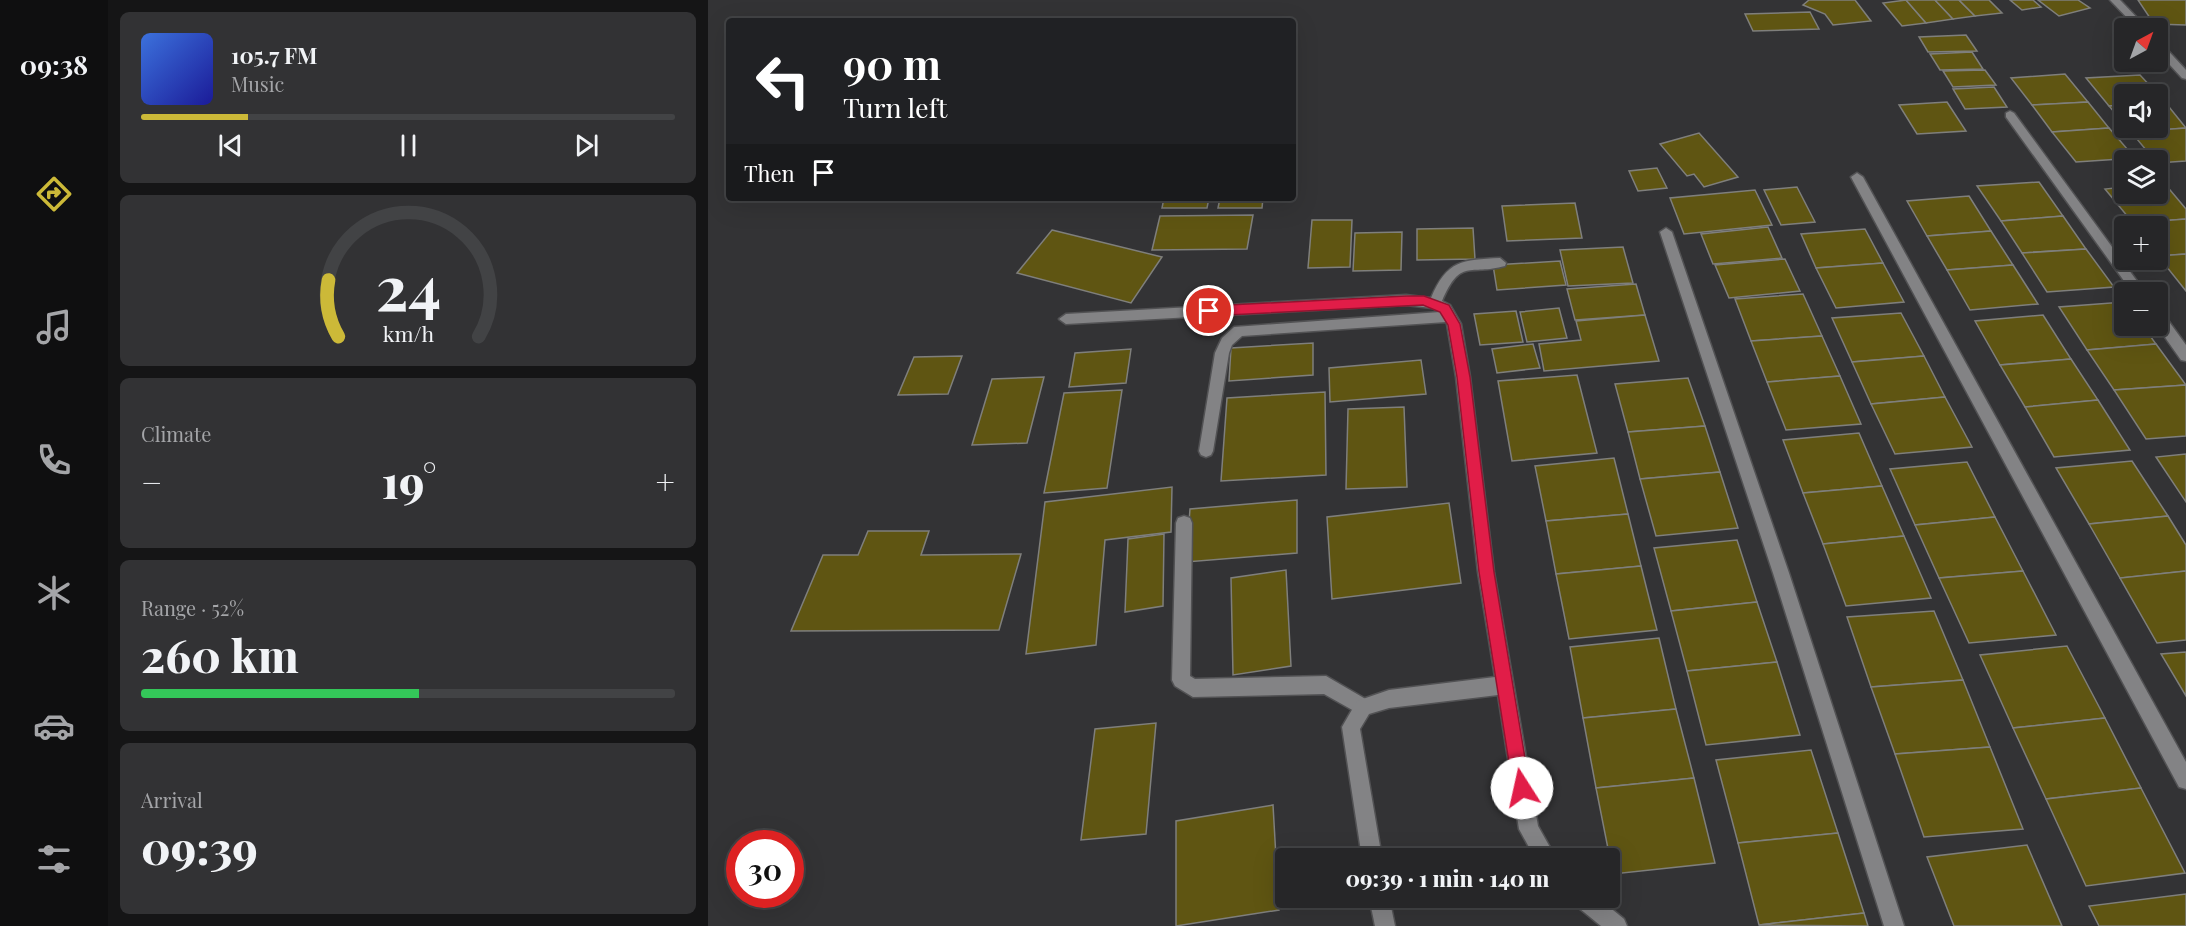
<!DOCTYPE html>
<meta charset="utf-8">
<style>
:root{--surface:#262628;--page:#323234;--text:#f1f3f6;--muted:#a4a5a8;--line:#424345;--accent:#ccb938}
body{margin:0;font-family:"Playfair Display",serif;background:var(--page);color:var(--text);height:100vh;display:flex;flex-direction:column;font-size:22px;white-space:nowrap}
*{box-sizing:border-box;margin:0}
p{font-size:20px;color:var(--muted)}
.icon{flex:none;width:33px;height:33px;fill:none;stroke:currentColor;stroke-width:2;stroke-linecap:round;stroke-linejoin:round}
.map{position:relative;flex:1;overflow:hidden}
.details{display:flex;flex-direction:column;gap:12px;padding:12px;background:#151516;width:600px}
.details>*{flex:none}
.hud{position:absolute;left:18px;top:18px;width:570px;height:183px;border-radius:6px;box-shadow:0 6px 24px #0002,0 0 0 2px var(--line);background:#202124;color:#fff;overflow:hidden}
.needle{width:39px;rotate:41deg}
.controls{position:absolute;left:1406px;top:18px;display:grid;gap:12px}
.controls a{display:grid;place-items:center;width:54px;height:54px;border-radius:6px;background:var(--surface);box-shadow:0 6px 24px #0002,0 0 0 2px var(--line);font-size:30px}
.speed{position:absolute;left:18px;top:830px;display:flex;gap:12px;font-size:30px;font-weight:700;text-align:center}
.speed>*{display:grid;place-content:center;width:78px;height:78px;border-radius:50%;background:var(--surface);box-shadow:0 6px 24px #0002,0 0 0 2px var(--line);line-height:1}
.speed .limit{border:9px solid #d22;background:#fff;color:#111}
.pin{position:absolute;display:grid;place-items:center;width:51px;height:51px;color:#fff;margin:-26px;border:3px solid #fff;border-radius:50%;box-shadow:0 2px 6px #0007}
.me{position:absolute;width:66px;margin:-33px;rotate:350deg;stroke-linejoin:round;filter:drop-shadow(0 0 4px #0008)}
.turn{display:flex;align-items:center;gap:21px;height:126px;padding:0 18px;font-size:27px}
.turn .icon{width:78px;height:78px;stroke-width:2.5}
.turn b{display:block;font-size:42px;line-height:51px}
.then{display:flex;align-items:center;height:57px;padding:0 18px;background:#0003;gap:12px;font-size:22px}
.big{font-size:45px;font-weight:800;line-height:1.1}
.details .tile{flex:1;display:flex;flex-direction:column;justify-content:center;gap:9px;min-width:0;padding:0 21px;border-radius:9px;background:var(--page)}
.details .dial{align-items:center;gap:0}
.dial svg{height:156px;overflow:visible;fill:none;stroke:var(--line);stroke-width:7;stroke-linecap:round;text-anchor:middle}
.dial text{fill:var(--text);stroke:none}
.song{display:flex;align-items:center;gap:18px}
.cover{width:72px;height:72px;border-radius:9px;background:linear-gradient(135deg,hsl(220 70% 55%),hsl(240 70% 35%))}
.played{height:6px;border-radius:3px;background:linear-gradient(90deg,var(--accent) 20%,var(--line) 20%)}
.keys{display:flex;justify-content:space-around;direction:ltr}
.heat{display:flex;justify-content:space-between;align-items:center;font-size:33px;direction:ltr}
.charge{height:9px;border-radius:4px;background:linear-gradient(90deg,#34c759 52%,var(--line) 0)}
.trip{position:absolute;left:567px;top:848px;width:345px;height:60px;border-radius:6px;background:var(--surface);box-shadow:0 6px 24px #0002,0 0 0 2px var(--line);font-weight:800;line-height:60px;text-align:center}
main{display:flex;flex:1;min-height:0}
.dock{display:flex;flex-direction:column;width:108px;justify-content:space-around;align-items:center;background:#0f0f10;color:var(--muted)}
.dock .icon{width:42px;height:42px}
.dock .selected{color:var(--accent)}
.dock b{font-size:27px;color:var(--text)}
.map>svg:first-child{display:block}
.building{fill:#5f5512;stroke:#7f7f7c;stroke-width:1.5}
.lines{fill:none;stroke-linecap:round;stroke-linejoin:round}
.lane-casing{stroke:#525254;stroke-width:3}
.street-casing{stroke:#525254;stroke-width:3}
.lane{fill:#838385;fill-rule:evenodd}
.street{fill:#838385;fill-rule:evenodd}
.route{fill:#e11d48;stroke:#92132f;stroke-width:1.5}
</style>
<main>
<nav class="dock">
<b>09:38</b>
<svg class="icon selected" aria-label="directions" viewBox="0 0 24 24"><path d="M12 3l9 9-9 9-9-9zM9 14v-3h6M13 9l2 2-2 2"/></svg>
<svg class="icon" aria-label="music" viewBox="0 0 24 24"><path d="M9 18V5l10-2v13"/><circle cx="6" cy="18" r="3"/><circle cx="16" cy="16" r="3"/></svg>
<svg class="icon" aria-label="phone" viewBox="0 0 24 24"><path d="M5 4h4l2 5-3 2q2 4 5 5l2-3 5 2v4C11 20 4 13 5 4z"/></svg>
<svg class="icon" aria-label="climate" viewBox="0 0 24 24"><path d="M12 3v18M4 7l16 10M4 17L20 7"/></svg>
<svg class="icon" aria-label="car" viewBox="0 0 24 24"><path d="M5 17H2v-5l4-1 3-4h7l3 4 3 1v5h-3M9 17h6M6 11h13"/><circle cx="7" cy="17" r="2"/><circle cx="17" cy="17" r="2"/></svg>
<svg class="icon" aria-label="filters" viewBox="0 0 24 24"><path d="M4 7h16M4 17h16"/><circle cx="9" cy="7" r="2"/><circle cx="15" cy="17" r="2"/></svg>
</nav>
<section class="details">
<div class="tile">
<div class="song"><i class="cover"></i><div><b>105.7 FM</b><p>Music</p></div></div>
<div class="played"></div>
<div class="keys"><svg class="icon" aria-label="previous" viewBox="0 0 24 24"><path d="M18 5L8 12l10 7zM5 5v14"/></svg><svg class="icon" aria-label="pause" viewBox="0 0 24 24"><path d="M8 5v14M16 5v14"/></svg><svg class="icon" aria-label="next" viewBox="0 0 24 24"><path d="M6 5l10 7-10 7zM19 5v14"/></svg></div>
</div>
<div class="tile dial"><svg viewBox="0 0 100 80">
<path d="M14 69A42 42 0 1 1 86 69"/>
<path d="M14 69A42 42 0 0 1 9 40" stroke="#ccb938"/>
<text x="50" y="56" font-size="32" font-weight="700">24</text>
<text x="50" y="72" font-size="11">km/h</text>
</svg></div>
<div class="tile"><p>Climate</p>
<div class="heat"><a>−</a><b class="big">19°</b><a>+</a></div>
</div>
<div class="tile"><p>Range · 52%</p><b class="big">260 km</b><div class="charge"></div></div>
<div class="tile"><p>Arrival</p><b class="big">09:39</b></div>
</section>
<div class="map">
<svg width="1478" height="926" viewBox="0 0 1478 926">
<rect width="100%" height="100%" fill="#333335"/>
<g class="building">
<polygon points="1101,0 1147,0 1163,21 1125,25 1117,14 1095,5"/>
<polygon points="1198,0 1218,23 1194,26 1175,3"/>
<polygon points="1198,0 1227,0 1245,19 1218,23"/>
<polygon points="1227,0 1251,0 1267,16 1245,19"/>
<polygon points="1251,0 1281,0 1294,13 1267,16"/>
<polygon points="1302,0 1325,0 1333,7 1314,10"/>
<polygon points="1330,0 1370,0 1382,8 1351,16"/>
<polygon points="1430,0 1478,0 1478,25 1446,24"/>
<polygon points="1102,12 1111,29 1045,31 1037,14"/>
<polygon points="1258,35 1269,51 1220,52 1211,37"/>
<polygon points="1264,52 1275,69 1232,70 1222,54"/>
<polygon points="1277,70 1288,85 1245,87 1235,71"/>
<polygon points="1357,74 1380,102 1324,105 1303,78"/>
<polygon points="1432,75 1457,102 1449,103 1449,94 1416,94 1416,105 1401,106 1378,78"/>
<polygon points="1286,87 1299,107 1257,109 1245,89"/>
<polygon points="1239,102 1258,131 1209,134 1191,105"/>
<polygon points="1380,102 1401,128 1344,132 1324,105"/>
<polygon points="1457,102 1478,128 1423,132 1419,128 1449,128 1449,103"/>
<polygon points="1416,105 1416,124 1401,106"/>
<polygon points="1401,128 1427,158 1368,162 1344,132"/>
<polygon points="1478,128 1478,161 1449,163 1423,132"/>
<polygon points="991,133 1030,177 996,187 986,174 979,176 952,144"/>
<polygon points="949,168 959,188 930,191 921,171"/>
<polygon points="1331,182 1355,216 1293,221 1269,186"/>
<polygon points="1457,184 1478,209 1478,219 1425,223 1397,189 1416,187 1416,194 1449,194 1449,185"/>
<polygon points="1089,187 1107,222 1073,225 1056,190"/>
<polygon points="1047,190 1064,225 976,234 962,198"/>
<polygon points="1261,196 1283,231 1219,236 1199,201"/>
<polygon points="456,198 501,198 499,208 454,208"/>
<polygon points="512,198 555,198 554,208 510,208"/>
<polygon points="867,203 874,238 799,241 794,206"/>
<polygon points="545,215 539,249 444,250 452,216"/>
<polygon points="1355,216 1378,249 1314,253 1293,221"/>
<polygon points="1478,219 1478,254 1450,256 1449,226 1427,226 1425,223"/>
<polygon points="604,220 644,220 642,267 600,268"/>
<polygon points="1060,227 1074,258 1005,264 993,234"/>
<polygon points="765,228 767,259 709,260 709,229"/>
<polygon points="1157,229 1175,263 1108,268 1093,234"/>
<polygon points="344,230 454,257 423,303 309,273"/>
<polygon points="1283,231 1305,265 1239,270 1219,236"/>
<polygon points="694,232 693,270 645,271 647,233"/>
<polygon points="915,247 925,283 860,286 852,250"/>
<polygon points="1378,249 1406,287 1339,292 1314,253"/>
<polygon points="1478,254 1478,291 1450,256"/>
<polygon points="1077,259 1092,291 1021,298 1007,265"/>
<polygon points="852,261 858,285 789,290 785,265"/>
<polygon points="1175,263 1196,302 1128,308 1108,268"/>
<polygon points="1305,265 1330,304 1262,310 1239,270"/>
<polygon points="928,284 937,315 867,320 859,289"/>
<polygon points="1095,294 1114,336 1043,341 1027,299"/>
<polygon points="1416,302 1416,326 1435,326 1448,344 1379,350 1351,307"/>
<polygon points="851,308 859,338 819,342 812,312"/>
<polygon points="808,311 815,342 772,345 766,314"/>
<polygon points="1193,313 1216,356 1144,362 1124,318"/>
<polygon points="937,315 951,361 836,371 831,344 873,340 868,321"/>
<polygon points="1335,315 1363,359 1292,365 1267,321"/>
<polygon points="1114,336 1132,376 1059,382 1043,341"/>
<polygon points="605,343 605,375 521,381 523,348"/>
<polygon points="825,344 832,368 789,373 784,349"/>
<polygon points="1448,344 1478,385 1406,390 1379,350"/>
<polygon points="423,349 418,383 361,387 367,353"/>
<polygon points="254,356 240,394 190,395 206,357"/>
<polygon points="1216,356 1237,397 1163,404 1144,362"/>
<polygon points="1363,359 1390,400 1317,407 1292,365"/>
<polygon points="713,360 718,394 622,402 621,368"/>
<polygon points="869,375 889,453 804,461 790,381"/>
<polygon points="1132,376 1153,424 1078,430 1059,382"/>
<polygon points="336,377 319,443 264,445 284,379"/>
<polygon points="980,378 997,426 920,432 907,384"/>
<polygon points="1478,385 1478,436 1438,439 1406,390"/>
<polygon points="414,390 399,488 336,493 356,393"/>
<polygon points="617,392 618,475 513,481 519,398"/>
<polygon points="1237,397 1264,447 1187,454 1163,404"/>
<polygon points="1390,400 1422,450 1346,457 1317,407"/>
<polygon points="696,407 699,487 638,489 640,409"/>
<polygon points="997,426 1012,472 932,479 920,432"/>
<polygon points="1151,433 1174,486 1095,493 1075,440"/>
<polygon points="1478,454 1478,502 1448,457"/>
<polygon points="906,458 920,514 838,521 827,466"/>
<polygon points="1424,461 1460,516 1381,524 1348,468"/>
<polygon points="1259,462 1287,517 1207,525 1182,469"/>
<polygon points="1012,472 1030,528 948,536 932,479"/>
<polygon points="1174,486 1196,536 1115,544 1095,493"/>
<polygon points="464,487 463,532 397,540 388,645 318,654 337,502"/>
<polygon points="589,500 589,553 478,562 482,509"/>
<polygon points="741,503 753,583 624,599 619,517"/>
<polygon points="920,514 933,566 848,574 838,521"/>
<polygon points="1460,516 1478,545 1478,571 1412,578 1381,524"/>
<polygon points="1287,517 1315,571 1231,578 1207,525"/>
<polygon points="160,531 221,531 213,555 313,554 291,630 83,631 115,555 150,555"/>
<polygon points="456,534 455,606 417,612 420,539"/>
<polygon points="1196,536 1223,598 1138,606 1115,544"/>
<polygon points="1029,540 1049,602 963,611 946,548"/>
<polygon points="933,566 949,630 861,639 848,574"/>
<polygon points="578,570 583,666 525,675 523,578"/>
<polygon points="1315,571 1348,635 1261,643 1231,578"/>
<polygon points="1478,571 1478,640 1449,643 1412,578"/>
<polygon points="1049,602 1069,662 979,671 963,611"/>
<polygon points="1226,611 1255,680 1163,687 1139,617"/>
<polygon points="951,638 968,709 875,718 862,647"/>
<polygon points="1359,646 1397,718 1305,728 1272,655"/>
<polygon points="1478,652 1478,696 1453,654"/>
<polygon points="1069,662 1092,735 998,745 979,671"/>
<polygon points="1255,680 1282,747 1187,754 1163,687"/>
<polygon points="968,709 986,778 888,788 875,718"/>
<polygon points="1397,718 1433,788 1338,799 1305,728"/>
<polygon points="448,723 438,834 373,840 387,729"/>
<polygon points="1282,747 1315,829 1216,837 1187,754"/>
<polygon points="1103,750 1130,833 1030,843 1008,760"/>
<polygon points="986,778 1007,863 905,874 888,788"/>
<polygon points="1433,788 1477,873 1378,886 1338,799"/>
<polygon points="565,805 571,910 468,926 468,821"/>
<polygon points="1130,833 1156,913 1051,925 1030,843"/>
<polygon points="1319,845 1354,926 1246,926 1219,857"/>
<polygon points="1478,894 1478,926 1391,926 1381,906"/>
<polygon points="1156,913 1160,926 1051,925"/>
</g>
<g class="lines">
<defs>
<polygon id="lane" points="476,516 482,518 484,523 482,676 487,679 618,676 661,701 664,707 661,713 655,716 616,694 485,697 467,686 464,680 468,523 470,518"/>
<g id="street">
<polygon points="1402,0 1412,0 1439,28 1429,28"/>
<polygon points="1449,42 1453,43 1478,70 1478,79 1474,78 1449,51"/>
<polygon points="1302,111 1306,113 1437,292 1424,292 1298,117 1298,113"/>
<polygon points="1149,173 1155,177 1478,762 1478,789 1471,787 1143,177"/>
<polygon points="958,228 964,232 1081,573 1196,926 1176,926 1065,573 952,232"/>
<path d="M792 258 798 263 797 266C761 276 753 257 734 301L742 305 753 324 762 377 786 572 830 826 848 858H827L811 829 790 695 681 708 661 714 652 729 674 858H654L634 727 649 701 681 690 787 677 770 572 748 377 739 324 738 322 534 336 524 345 521 353 505 451 503 455 498 457 493 455 491 451 507 353 514 338 526 327 732 312 724 308 698 305 358 324 351 319 358 314 698 295 723 298C739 260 754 260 792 258Z"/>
<polygon points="1449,311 1454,312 1478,345 1478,361 1473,360 1449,326"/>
<polygon points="661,897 681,897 687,926 667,926"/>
<polygon points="863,897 889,897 916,919 919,926 893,926 866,904"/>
</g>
</defs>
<use href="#lane" class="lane-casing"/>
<use href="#street" class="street-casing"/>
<use href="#lane" class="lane"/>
<use href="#street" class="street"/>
</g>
<polygon class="route" points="698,296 716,296 741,305 752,324 762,377 786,572 822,788 820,794 814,796 808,794 805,788 771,572 749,377 740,325 732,312 715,305 501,316 495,311 501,306"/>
</svg>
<div class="controls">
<a><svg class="needle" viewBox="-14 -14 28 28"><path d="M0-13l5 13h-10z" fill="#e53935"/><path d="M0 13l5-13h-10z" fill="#a4a5a8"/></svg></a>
<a><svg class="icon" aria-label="sound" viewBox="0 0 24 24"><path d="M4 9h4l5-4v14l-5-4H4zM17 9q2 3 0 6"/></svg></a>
<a><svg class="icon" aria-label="layers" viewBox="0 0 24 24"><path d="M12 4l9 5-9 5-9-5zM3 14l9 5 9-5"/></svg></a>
<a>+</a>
<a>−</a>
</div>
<div class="speed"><div class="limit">30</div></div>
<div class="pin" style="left:501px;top:311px;background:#d93025"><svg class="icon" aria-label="arrive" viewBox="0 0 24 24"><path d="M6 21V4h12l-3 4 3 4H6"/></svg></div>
<svg class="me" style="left:814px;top:788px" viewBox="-20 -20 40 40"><circle r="19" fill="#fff"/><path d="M0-13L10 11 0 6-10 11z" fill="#e11d48"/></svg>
<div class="trip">09:39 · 1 min · 140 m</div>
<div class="hud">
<div class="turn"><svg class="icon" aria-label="left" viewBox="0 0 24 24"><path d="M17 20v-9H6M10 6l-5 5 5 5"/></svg><div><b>90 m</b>Turn left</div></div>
<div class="then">Then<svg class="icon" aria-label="arrive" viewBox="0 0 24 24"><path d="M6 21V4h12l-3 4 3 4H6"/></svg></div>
</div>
</div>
</main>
